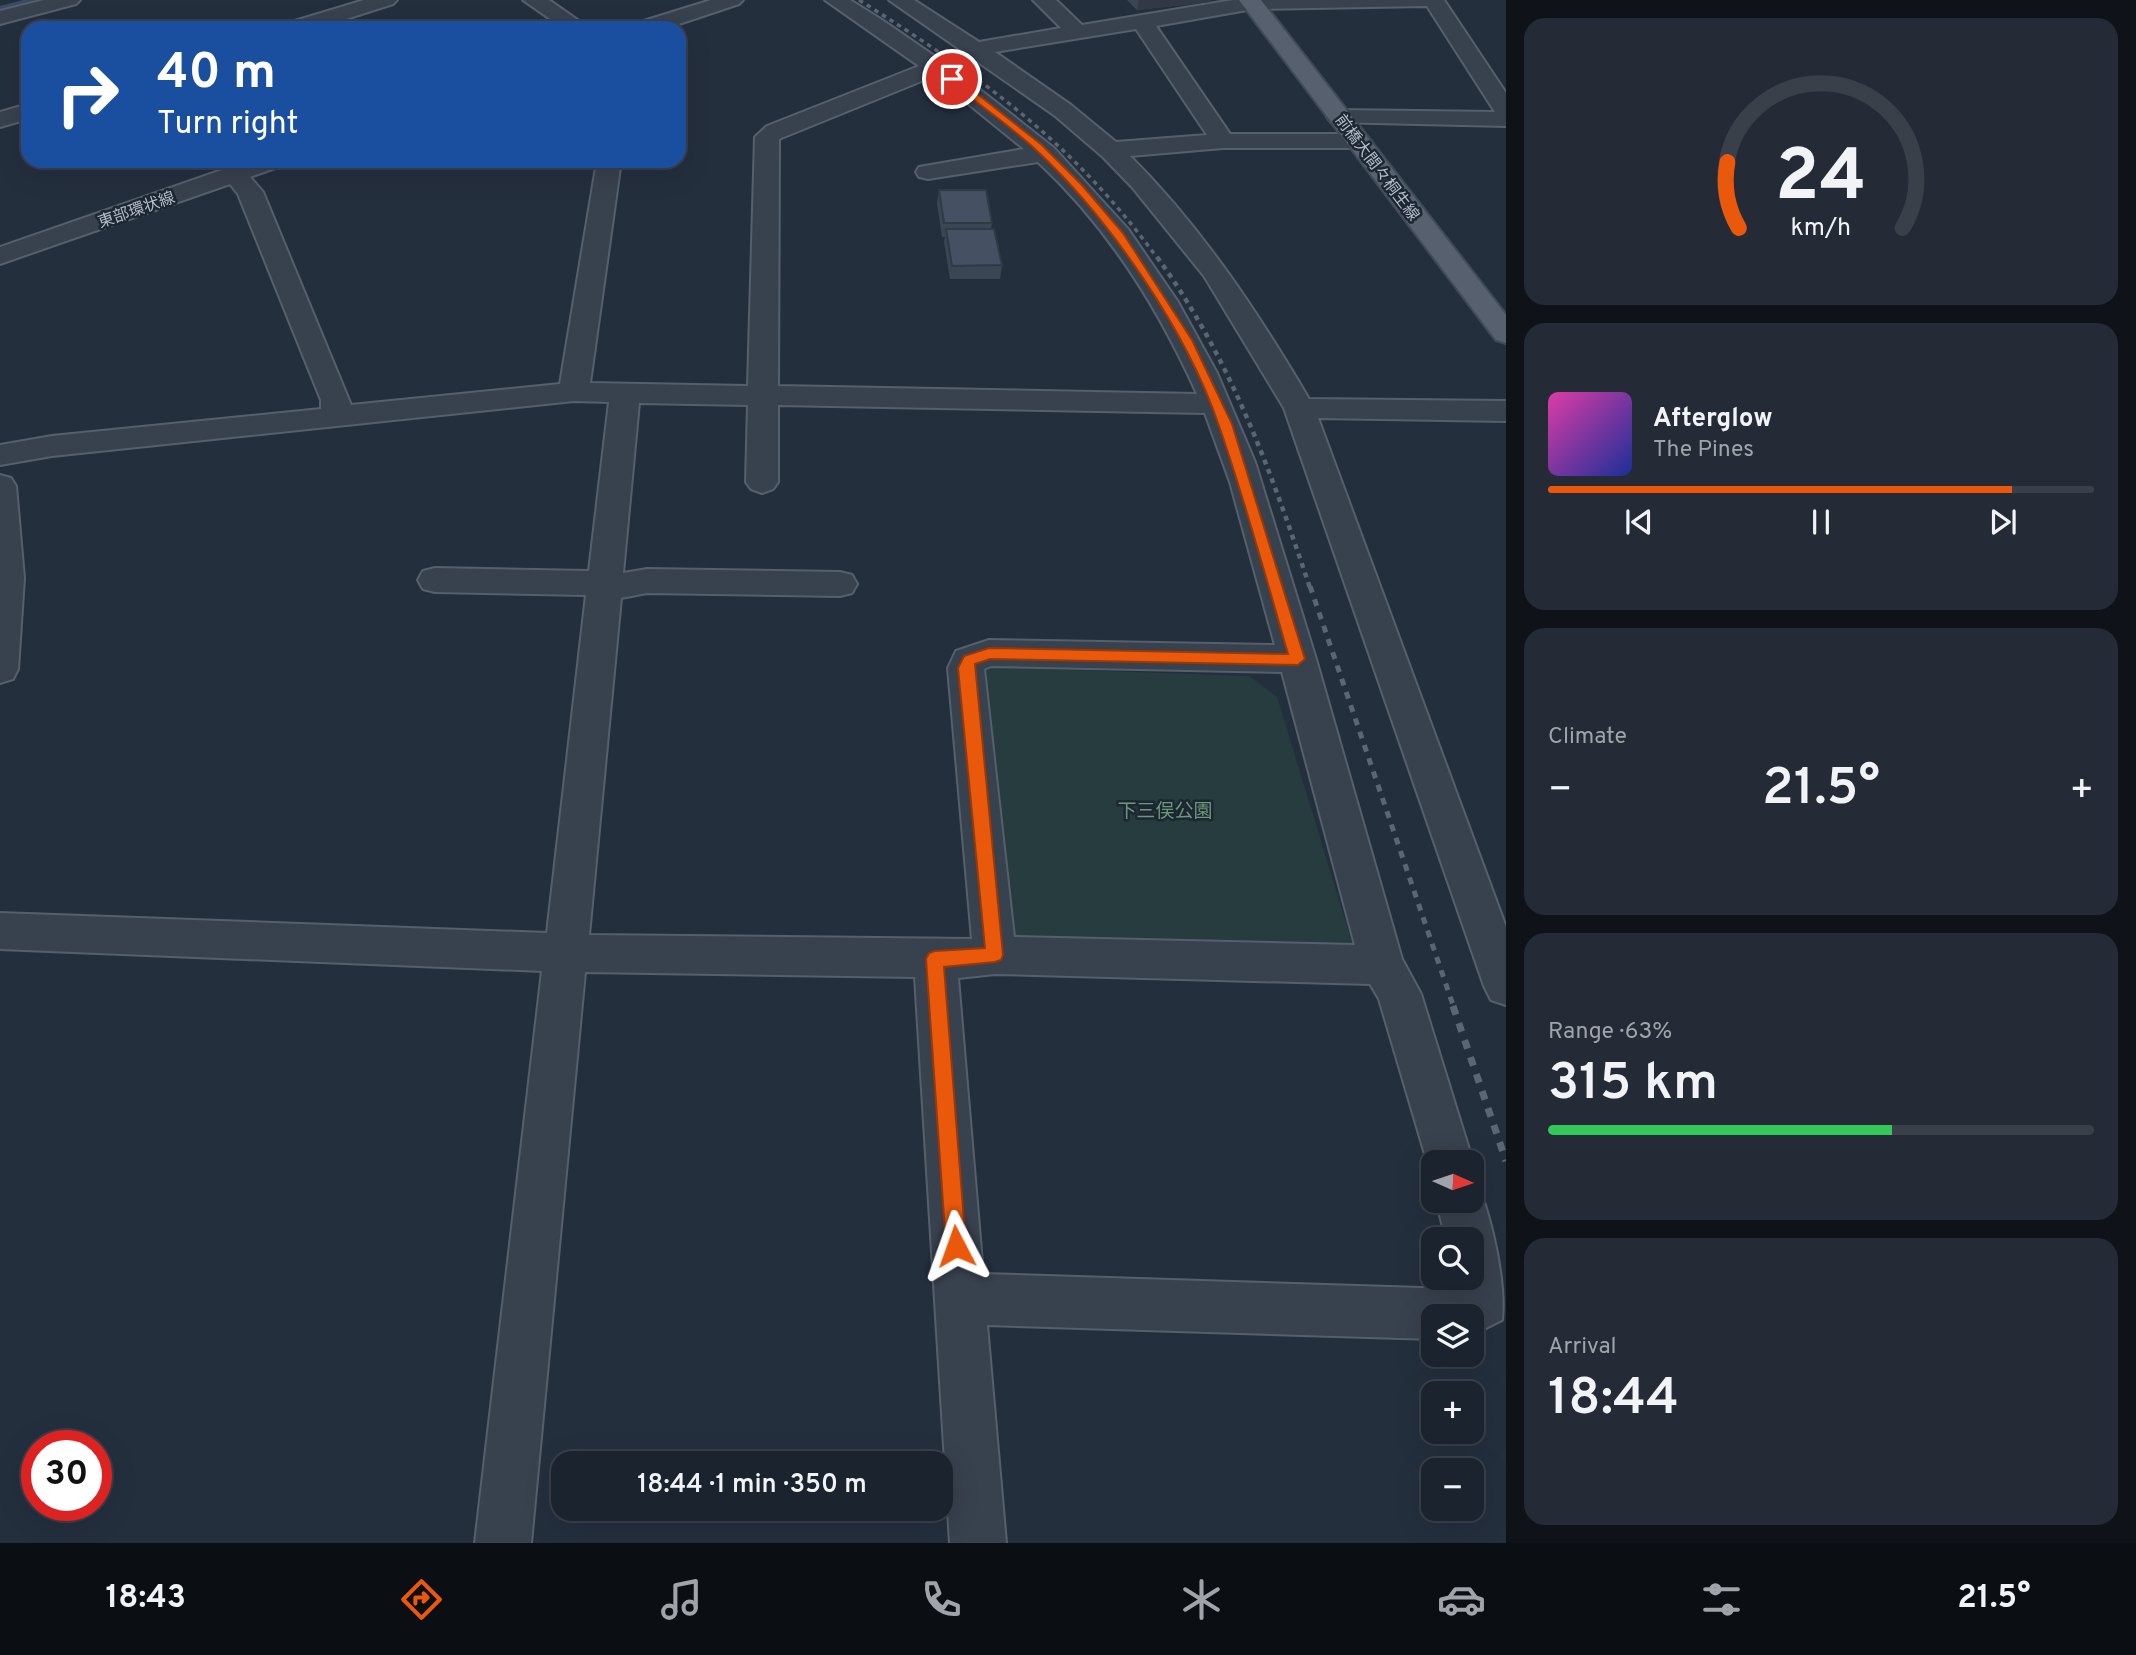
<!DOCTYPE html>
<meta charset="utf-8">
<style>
:root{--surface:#1b232e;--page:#242b36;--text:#f1f3f6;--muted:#a0a4aa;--line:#39404a;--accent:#ea580c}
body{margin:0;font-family:Overpass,"Noto Sans JP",sans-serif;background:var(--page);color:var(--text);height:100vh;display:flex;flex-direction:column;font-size:26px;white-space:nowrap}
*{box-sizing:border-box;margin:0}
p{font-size:23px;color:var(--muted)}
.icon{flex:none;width:38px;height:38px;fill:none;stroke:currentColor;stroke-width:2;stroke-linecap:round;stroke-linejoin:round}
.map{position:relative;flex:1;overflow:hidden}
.details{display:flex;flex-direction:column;gap:18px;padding:18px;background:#0f1319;width:630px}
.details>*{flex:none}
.top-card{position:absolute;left:21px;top:21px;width:665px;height:147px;border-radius:21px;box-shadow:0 7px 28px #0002,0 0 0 2px var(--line);background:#1a4fa0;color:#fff;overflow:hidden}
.needle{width:46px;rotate:93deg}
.tools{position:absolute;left:1421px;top:1150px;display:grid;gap:14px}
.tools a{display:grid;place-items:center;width:63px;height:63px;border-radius:14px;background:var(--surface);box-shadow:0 7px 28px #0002,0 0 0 2px var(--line);font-size:35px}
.speed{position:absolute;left:21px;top:1430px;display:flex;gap:14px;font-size:35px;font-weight:700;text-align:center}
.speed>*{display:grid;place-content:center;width:91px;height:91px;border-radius:50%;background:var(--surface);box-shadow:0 7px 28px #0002,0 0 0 2px var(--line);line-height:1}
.speed .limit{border:10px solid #d22;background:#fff;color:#111}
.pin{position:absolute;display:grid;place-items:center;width:60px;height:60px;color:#fff;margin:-30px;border:4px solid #fff;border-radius:50%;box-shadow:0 2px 7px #0007}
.me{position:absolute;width:77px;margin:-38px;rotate:356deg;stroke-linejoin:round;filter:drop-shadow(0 0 5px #0008)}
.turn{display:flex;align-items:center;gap:24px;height:147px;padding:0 21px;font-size:32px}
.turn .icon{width:91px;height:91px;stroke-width:2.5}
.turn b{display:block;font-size:49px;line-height:60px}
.big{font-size:52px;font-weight:600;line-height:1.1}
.details .card{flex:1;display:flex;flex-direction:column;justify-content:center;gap:10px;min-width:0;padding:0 24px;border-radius:21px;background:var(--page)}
.details .dial{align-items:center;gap:0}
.dial svg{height:182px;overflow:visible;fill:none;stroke:var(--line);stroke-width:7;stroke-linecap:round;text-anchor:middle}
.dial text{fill:var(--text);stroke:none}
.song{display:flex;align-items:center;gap:21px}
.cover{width:84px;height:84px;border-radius:10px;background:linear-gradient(135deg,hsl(320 70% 55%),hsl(230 70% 35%))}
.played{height:7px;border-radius:4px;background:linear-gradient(90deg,var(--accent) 85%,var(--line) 85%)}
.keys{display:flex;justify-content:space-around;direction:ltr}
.heat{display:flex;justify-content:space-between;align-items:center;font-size:38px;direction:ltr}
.charge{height:10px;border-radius:5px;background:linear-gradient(90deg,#34c759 63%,var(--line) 0)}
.trip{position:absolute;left:551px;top:1451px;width:402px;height:70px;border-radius:21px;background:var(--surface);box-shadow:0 7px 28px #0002,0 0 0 2px var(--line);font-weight:600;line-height:70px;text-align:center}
.tab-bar{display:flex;height:112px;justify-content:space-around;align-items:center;background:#0b0e12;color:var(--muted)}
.tab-bar .icon{width:49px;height:49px}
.tab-bar .current{color:var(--accent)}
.tab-bar b{font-size:32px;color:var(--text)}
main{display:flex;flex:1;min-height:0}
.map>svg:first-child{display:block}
.green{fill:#263c3f}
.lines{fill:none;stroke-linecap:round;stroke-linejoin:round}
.stream{fill:#394c67;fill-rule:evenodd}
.minor-casing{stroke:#565f6c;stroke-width:4}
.major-casing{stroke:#414a57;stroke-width:4}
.minor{fill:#38414e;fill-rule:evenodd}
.major{fill:#56606e;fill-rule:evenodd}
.rail-far3{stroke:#5a6575;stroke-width:3.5;stroke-dasharray:4.5 4.5;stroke-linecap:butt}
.rail-far2{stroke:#5a6575;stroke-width:4.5;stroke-dasharray:5 5;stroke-linecap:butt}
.rail-far1{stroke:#5a6575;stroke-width:5;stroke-dasharray:7 7;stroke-linecap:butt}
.rail{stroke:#5a6575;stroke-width:7;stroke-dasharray:9 9;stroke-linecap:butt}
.wall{fill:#3b4654}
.shaded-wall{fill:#303945}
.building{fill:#455162;stroke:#303945;stroke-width:2}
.route{fill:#ea580c;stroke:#983908;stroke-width:2}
.labels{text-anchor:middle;stroke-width:5;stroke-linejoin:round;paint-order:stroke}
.far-street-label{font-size:16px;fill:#b4bcc9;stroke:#1d2633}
.park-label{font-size:19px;fill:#6b9a76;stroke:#1d2633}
</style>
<main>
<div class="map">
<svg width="1506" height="1543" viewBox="0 0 1506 1543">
<rect width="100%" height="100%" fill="#242f3e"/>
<polygon class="green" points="988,667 1249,676 1277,697 1353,946 1008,942 977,680"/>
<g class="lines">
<polygon class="stream" points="23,0 36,0 0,10 0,6"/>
<defs>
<g id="minor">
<polygon points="44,0 80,0 76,4 0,24 0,11"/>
<polygon points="364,0 397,0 393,4 318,28 285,28 288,23"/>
<polygon points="523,0 549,0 589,28 563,28"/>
<polygon points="711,0 743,0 739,4 667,28 634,28 637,23"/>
<path d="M825 0H850L882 20 959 73 1054 148 1128 229 1178 302 1217 373 1255 462 1316 659 1402 959 1421 994 1473 1162 1472 1164V1162H1433L1432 1178 1379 999 1370 984 995 974 958 978 983 1274 1454 1289 1460 1287 1458 1278H1472V1239H1446L1436 1200H1472V1181L1477 1183C1492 1219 1506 1282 1502 1320L1472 1335V1316H1433V1339L987 1325 1006 1543H950L915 977 585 972 531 1543H475L542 971 0 949V913L547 933 586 595 435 592 423 589 418 580 423 571 435 568 589 571 609 402 574 401 52 456 0 465V445L52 436 321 409V400L238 194 230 184 0 264V247L248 161H284L281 166 250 177 263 192 351 405 560 384 597 161H621L590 383 748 386 755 137 767 126 919 66ZM934 76 1024 149 919 167 916 172 919 177 928 179 1038 162C1108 227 1158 307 1197 394L778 386 779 139ZM639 403 748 405 746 482 751 489 762 493 773 489 778 482V405L1205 413 1230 482 1275 645 989 640 956 651 948 668 972 939 589 935 621 598 647 593 840 596 852 593 857 584 852 575 840 572 647 569 623 573ZM991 666 1282 672 1355 945 1014 937 984 669Z"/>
<path d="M889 0H914L979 42 1061 28 1033 0H1056L1082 25 1233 0H1444L1506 93V126L1331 122 1327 117 1331 112 1339 110 1495 112 1427 6 1253 9 1156 26 1230 134H1357L1366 136 1369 141 1366 146 1357 148H1223L1130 156C1202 228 1257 311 1309 399L1506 401V421L1318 418 1506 927V1005L1491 1000 1484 986 1284 408 1204 276 1132 187 1103 157 1054 115ZM1136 29 1207 135 1116 142 1071 105 995 52Z"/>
<polygon points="28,104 28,119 0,127 0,112"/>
<polygon points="0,475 11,478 16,486 24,578 18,669 13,679 0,683"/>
</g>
<polygon id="major" points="1239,0 1261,0 1506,315 1506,343 1496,340"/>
</defs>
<use href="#minor" class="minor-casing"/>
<use href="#major" class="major-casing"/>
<use href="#minor" class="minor"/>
<use href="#major" class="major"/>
<path class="rail-far3" d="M859 0C980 76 1073 142 1158 259"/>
<path class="rail-far2" d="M1157 257C1230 357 1271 471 1310 588"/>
<polyline class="rail-far1" points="1310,586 1454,1008"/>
<polyline class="rail" points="1453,1006 1506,1161"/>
</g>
<g class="wall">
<polygon points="1127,0 1211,0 1211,2 1137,10"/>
<polygon points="939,190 992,223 991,229 1002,265 1000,279 950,279 944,242 945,237 942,237 937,203"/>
</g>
<polygon class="shaded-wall" points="1139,0 1211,0 1211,2 1137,10"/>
<g class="building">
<polygon points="939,190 986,190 992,223 944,223"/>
<polygon points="946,229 994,229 1002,265 952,266"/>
</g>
<path class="route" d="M949 77H956L1042 145 1082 185 1123 233 1192 340 1232 424 1305 659 1298 665 990 659 975 664 1003 955 1001 960 995 962 944 967 966 1246 963 1254 956 1257 949 1254 946 1246 926 959 929 953 935 951 985 948 958 668 964 656 989 648 1288 654C1266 578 1245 500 1219 426 1187 331 1109 218 1036 150 1009 125 978 104 949 81Z"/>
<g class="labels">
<g class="far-street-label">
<text transform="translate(1378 167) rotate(53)" y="6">前橋大間々桐生線</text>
<text transform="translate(136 209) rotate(-19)" y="6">東部環状線</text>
</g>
<g class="park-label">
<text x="1165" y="817">下三俣公園</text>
</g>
</g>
</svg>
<div class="tools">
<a><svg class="needle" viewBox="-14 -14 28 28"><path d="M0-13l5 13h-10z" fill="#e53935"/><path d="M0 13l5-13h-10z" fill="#a0a4aa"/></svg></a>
<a><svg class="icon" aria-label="search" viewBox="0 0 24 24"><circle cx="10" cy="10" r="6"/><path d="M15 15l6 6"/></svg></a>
<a><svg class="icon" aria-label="layers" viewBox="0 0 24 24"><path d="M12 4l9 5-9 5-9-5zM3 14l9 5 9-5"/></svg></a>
<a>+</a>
<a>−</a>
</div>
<div class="speed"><div class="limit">30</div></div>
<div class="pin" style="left:952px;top:79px;background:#d93025"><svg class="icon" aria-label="arrive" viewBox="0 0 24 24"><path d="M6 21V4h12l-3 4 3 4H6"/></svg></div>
<svg class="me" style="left:956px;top:1246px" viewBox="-20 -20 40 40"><path d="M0-17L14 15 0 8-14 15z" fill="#ea580c" stroke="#fff" stroke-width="4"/></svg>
<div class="trip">18:44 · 1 min · 350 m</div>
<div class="top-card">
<div class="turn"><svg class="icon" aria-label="right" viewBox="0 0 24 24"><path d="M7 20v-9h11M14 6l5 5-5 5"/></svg><div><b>40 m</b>Turn right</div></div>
</div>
</div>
<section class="details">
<div class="card dial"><svg viewBox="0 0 100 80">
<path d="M14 69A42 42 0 1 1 86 69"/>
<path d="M14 69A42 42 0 0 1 9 40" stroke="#ea580c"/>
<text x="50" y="56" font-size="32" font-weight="700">24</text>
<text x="50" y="72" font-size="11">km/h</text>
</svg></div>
<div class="card">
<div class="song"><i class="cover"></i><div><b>Afterglow</b><p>The Pines</p></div></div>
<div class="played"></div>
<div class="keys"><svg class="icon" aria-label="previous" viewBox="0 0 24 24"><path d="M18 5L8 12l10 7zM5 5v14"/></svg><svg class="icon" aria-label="pause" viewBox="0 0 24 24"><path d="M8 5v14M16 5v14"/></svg><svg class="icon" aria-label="next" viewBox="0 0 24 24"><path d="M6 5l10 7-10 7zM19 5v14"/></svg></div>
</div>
<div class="card"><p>Climate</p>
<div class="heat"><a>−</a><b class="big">21.5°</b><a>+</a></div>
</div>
<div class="card"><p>Range · 63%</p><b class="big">315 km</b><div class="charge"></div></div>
<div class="card"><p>Arrival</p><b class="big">18:44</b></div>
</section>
</main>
<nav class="tab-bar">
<b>18:43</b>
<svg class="icon current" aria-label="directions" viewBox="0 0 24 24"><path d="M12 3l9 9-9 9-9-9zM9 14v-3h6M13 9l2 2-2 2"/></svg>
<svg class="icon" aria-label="music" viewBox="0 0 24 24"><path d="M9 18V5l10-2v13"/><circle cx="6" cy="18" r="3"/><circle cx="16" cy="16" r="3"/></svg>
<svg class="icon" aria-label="phone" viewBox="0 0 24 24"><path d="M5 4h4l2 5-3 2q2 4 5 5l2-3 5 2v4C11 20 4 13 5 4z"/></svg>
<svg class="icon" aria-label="climate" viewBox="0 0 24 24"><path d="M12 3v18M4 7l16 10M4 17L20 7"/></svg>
<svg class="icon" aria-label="car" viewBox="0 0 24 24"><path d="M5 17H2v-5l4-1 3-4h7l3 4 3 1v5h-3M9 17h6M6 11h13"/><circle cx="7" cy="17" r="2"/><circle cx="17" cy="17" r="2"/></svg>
<svg class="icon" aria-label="filters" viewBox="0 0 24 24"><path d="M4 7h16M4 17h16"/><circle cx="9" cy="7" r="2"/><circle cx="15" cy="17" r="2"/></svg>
<b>21.5°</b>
</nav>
